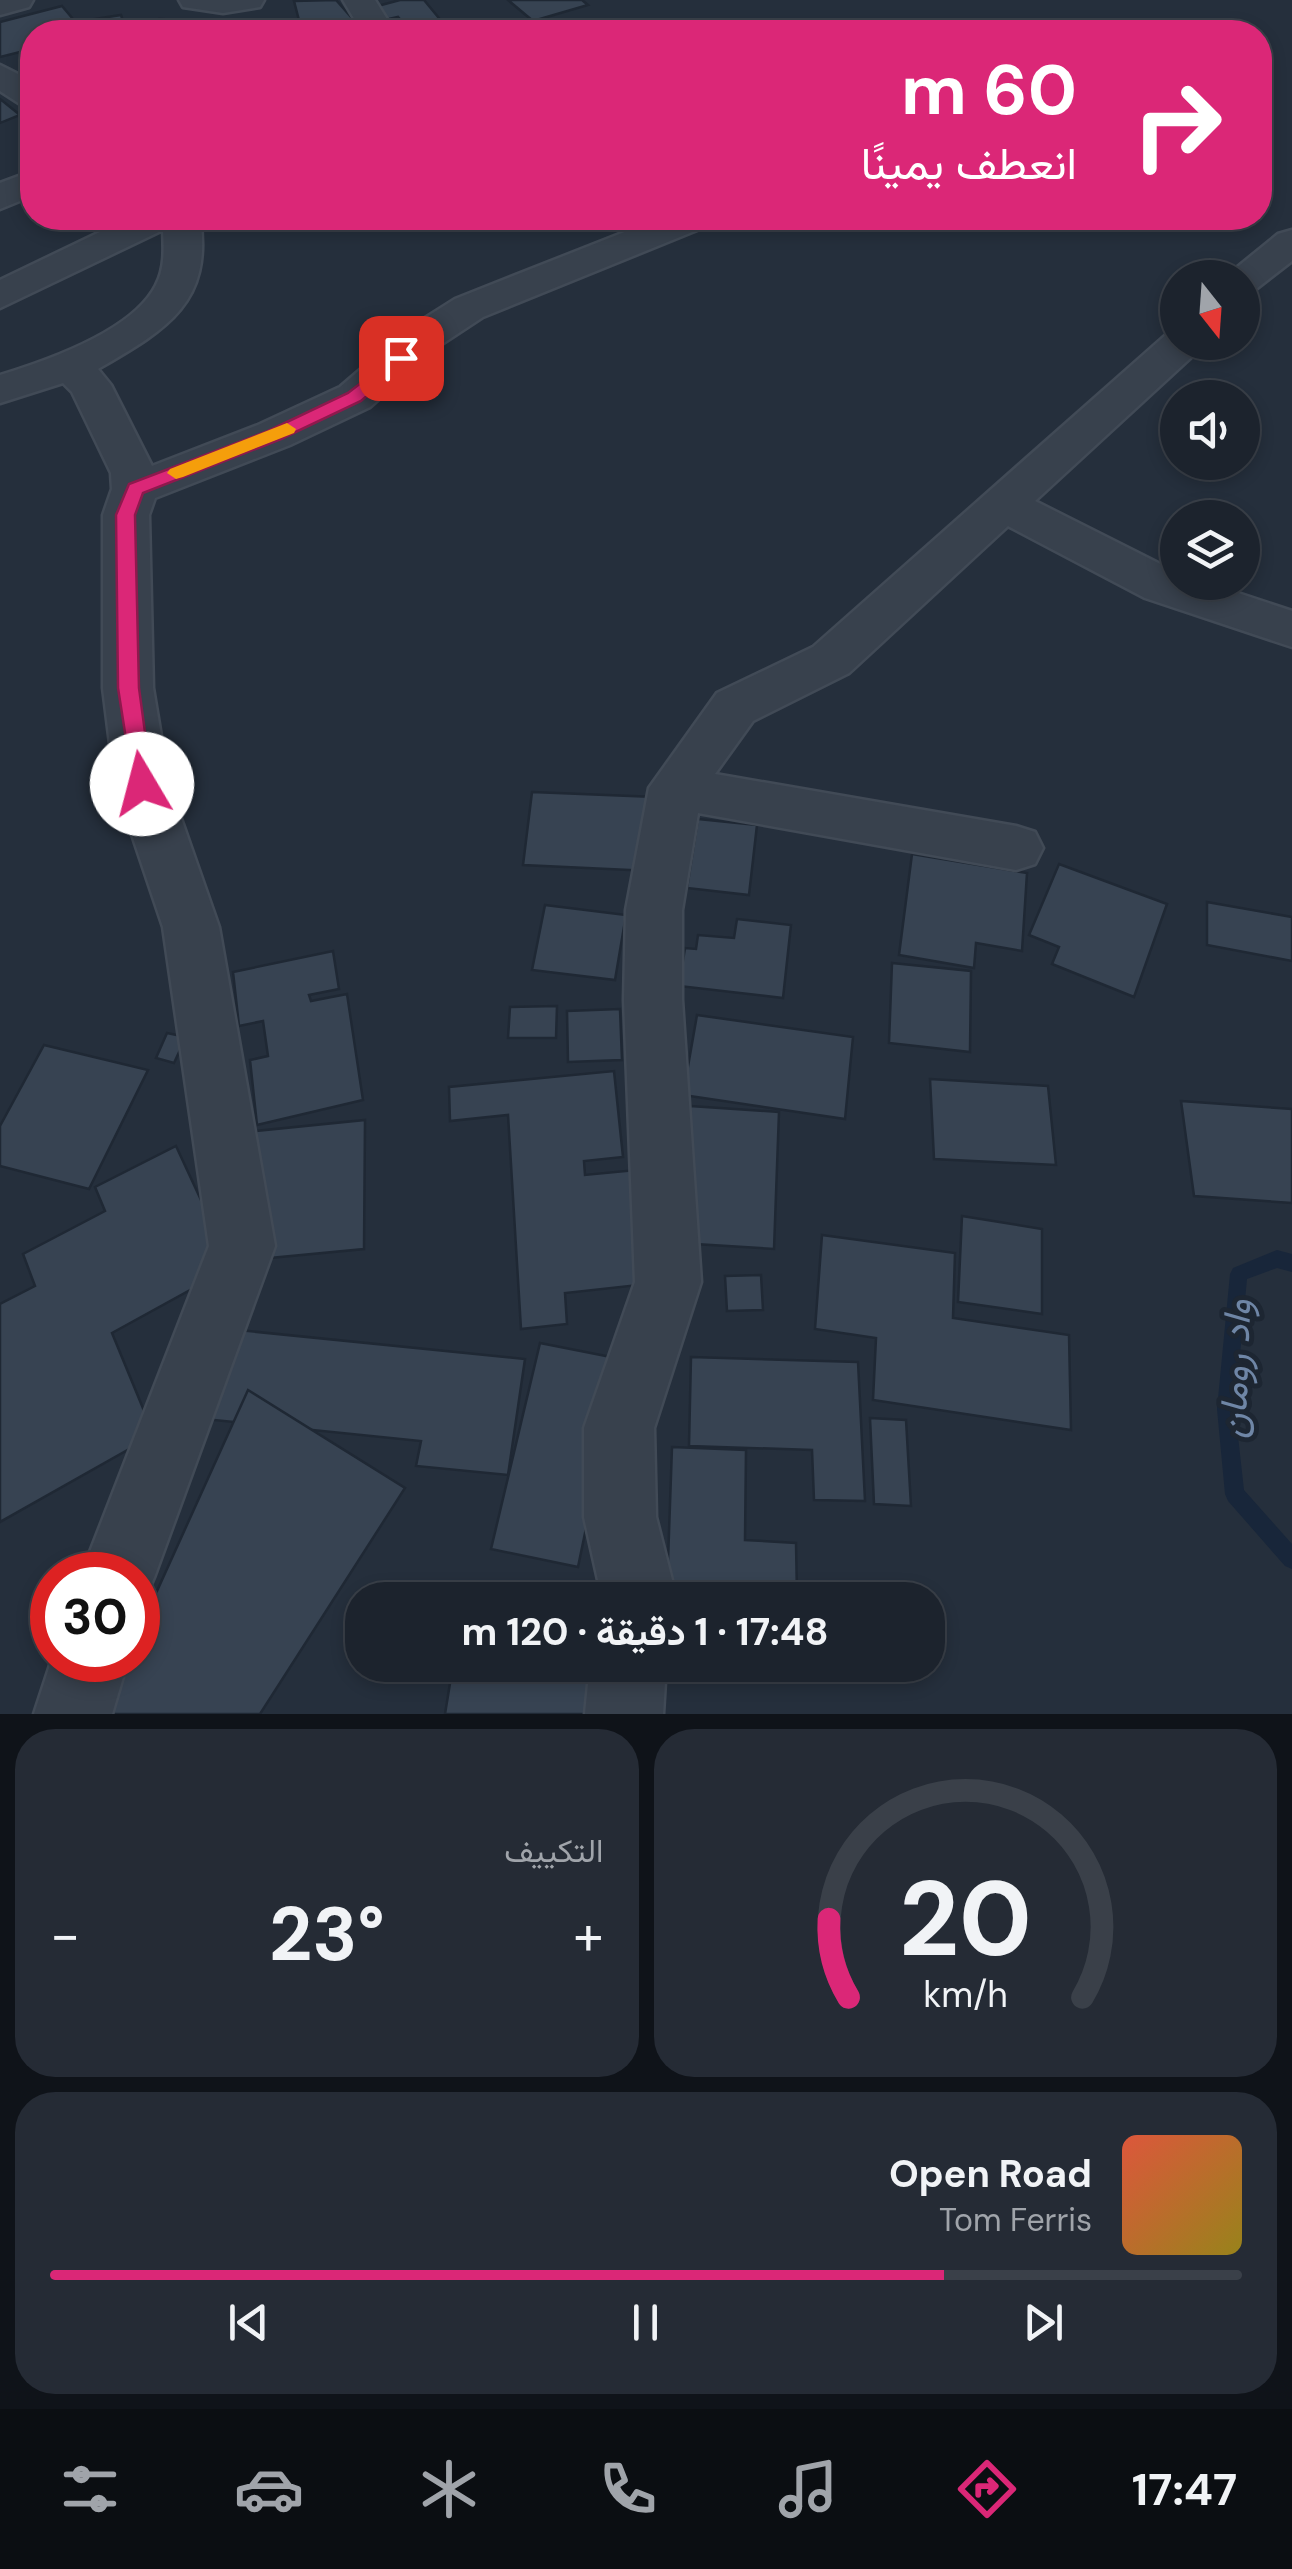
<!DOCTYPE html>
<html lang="ar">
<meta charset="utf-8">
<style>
:root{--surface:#1c232d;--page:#252b35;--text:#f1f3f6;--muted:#a0a4aa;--line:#3a4049;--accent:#db2777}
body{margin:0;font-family:"DM Sans",Vazirmatn,sans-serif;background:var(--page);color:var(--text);direction:rtl;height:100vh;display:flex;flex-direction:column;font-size:38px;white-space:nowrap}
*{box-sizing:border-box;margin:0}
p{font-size:32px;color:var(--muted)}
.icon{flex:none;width:55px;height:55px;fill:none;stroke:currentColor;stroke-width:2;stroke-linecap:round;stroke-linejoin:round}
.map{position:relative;height:1714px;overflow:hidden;direction:ltr}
.panel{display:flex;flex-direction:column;gap:15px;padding:15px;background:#0f1319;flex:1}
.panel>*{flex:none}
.guide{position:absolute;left:20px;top:20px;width:1252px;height:210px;border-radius:40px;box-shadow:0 5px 15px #0003,0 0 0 2px var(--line);direction:rtl;background:#db2777;color:#fff;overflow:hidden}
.needle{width:65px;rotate:163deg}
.tools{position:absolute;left:1160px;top:260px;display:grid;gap:20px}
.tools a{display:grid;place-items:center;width:100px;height:100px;border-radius:50%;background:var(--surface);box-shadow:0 5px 15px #0003,0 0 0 2px var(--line);font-size:50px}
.speed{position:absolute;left:30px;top:1552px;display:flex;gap:20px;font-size:50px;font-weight:700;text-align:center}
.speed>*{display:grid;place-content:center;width:130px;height:130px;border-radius:50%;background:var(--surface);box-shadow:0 5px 15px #0003,0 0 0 2px var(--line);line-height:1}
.speed .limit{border:15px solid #d22;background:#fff;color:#111}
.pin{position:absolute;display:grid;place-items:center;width:85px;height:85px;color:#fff;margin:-42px;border-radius:20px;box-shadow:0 5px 15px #0006}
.me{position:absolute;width:110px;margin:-55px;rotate:352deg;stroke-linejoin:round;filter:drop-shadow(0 0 8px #0008)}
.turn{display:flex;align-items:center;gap:35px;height:210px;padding:0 30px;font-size:45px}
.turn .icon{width:130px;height:130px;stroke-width:2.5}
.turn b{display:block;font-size:70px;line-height:85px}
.big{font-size:75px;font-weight:700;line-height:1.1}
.panel .widget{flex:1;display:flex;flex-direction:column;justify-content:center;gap:15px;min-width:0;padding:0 35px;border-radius:40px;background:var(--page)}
.panel .dial{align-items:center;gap:0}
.dial svg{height:260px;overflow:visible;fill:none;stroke:var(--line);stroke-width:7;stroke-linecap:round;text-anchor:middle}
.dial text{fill:var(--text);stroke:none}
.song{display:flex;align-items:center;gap:30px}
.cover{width:120px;height:120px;border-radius:15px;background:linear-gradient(135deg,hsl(10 70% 55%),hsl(50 70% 35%))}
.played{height:10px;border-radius:5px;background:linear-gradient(90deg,var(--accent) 75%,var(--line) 75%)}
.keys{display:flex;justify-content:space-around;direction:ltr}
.heat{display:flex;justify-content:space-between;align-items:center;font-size:55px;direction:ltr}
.panel .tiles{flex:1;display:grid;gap:15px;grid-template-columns:1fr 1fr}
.widget:last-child{grid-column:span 2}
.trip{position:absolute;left:345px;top:1582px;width:600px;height:100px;border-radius:40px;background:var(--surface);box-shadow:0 5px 15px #0003,0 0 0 2px var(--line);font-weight:700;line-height:100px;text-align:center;direction:rtl}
.tab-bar{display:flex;height:160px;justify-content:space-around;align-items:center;background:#0b0e12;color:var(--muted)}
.tab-bar .icon{width:70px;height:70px}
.tab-bar .selected{color:var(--accent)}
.tab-bar b{font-size:45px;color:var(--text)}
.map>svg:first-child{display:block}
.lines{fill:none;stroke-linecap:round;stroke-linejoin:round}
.stream{fill:#18263a;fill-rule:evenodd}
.building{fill:#374352;stroke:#1f2834;stroke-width:2.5}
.minor-casing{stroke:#414a56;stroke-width:5}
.minor{fill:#38414d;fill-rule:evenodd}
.route{fill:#db2777;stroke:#8e194d;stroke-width:2.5}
.slow{fill:#f59e0b}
.labels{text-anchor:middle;stroke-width:10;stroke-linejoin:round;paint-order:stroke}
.near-water-label{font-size:38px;font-style:italic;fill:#6f86a6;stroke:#1d2632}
</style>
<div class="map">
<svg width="1292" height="1714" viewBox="0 0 1292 1714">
<rect width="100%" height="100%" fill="#252f3c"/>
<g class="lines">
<polygon class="stream" points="1277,1250 1292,1254 1292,1272 1277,1268 1247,1279 1235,1409 1244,1490 1292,1544 1292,1569 1285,1566 1228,1501 1225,1494 1217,1409 1230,1274 1233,1268"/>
</g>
<g class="building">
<polygon points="336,0 358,25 302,32 294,1"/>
<polygon points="424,0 443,23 410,31 398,17 380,21 370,8 400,0"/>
<polygon points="508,0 582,0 588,5 533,21"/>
<polygon points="62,6 84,32 32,32 32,49 0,57 0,22"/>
<polygon points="121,15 126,30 144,28 146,32 99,32 95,19"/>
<polygon points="159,19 183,20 177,32 153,32"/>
<polygon points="0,99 20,115 0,123"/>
<polygon points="532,792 655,797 651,871 523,865"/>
<polygon points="698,819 757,825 749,895 687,888"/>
<polygon points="912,854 1027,873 1022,951 976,943 974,968 899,955"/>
<polygon points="1059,864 1167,904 1134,997 1052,964 1059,947 1029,935"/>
<polygon points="1207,902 1292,917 1292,961 1207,945"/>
<polygon points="545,905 626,915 615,980 532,970"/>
<polygon points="737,919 791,925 783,998 679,986 685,948 696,949 698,935 734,938"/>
<polygon points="333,951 339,989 309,995 311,1001 347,994 363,1100 257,1125 250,1060 268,1056 263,1021 239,1026 233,972"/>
<polygon points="892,963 971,971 970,1052 889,1043"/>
<polygon points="557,1006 556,1038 508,1038 510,1007"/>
<polygon points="620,1009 622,1060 568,1062 567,1011"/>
<polygon points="697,1015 853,1037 845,1119 683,1095"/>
<polygon points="167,1033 186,1037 174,1063 156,1058"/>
<polygon points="44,1045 148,1070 89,1189 0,1166 0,1126"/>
<polygon points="614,1071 623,1157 584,1161 585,1175 636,1170 648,1284 565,1293 567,1324 521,1329 508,1115 450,1121 449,1087"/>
<polygon points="930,1079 1048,1086 1056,1165 934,1159"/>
<polygon points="1181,1101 1292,1109 1292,1203 1194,1196"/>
<polygon points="690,1106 779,1112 774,1249 679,1243"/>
<polygon points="365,1120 364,1249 248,1260 256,1131"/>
<polygon points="176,1146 232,1267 112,1333 154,1435 0,1522 0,1304 35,1286 23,1254 105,1211 95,1187"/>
<polygon points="962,1216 1042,1229 1042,1314 958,1302"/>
<polygon points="822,1235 955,1253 953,1318 1069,1335 1071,1430 873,1400 876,1338 815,1329"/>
<polygon points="761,1275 763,1310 727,1311 725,1276"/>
<polygon points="228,1329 525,1359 508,1475 416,1466 421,1441 204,1419"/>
<polygon points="540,1343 621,1359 578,1567 491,1549"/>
<polygon points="691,1357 858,1362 865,1501 814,1500 812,1450 689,1446"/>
<polygon points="248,1390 405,1488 260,1714 101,1714 125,1660 138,1660 138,1633"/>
<polygon points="870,1418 906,1420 911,1506 874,1504"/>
<polygon points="672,1447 746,1450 745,1540 796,1543 797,1596 667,1590"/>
<polygon points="505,1586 552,1590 551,1600 503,1600"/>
<polygon points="453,1665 590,1665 585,1714 445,1714"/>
</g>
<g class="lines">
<defs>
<g id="minor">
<polygon points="0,0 33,0 29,7 0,15"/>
<polygon points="179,0 264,0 260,7 223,13 183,7"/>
<polygon points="343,0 375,0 395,32 362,32"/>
<polygon points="0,65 32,81 32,107 20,104 0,91"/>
<polygon points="32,171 32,196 0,209 0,183"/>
<path d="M129 218H200C213 304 165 330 98 369L111 385 152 466 258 425 340 387 409 328 455 299 660 218H712L707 226 483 317 439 346 370 407 290 445 155 498 149 515 153 688 169 784 219 927 275 1246 155 1575 144 1601 138 1604V1575H81L209 1246 163 927 115 784 103 688V515L112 489 111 473 72 392 63 383 0 403V375C46 361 133 331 156 285 165 268 164 249 163 230L0 308V280Z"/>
<polygon points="1292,230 1292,261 1256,289 1242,293 1242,278 1224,278 1278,234"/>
<polygon points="1178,331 1178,342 1203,342 1198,351 1035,501 1178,573 1178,582 1205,582 1292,611 1292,647 1145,598 1008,526 849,673 753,721 715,774 1016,826 1035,832 1043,848 1035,864 1016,870 698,813 682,910 682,1000 701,1282 654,1428 656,1517 672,1580 670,1600 596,1600 598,1580 584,1517 584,1428 635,1282 624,1000 626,910 649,788 717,693 813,647 1168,333"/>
<polygon points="52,1659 128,1660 112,1714 34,1714"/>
<polygon points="590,1665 666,1665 663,1714 585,1714"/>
</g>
</defs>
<use href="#minor" class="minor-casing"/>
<use href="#minor" class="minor"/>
</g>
<polygon class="route" points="401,352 410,358 407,361 361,401 281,439 143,493 135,515 139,688 152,784 149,790 134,790 118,688 116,515 129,484 268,431 348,393"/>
<polygon class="slow" points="287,423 296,429 294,433 183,477 176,479 167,473 170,469"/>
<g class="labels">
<g class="near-water-label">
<text transform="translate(1235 1369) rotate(-88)" y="13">واد رومان</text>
</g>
</g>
</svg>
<div class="tools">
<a><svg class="needle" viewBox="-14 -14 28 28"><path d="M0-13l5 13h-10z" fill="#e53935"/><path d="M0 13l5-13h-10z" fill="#a0a4aa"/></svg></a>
<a><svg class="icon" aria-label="sound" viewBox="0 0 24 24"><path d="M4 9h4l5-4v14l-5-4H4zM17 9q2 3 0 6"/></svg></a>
<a><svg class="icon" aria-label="layers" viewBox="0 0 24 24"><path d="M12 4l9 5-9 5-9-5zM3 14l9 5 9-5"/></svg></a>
</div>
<div class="speed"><div class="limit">30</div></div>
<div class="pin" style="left:401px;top:358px;background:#d93025"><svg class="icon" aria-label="arrive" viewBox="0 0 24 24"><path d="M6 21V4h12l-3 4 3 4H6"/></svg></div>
<svg class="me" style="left:142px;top:784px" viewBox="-20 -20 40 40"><circle r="19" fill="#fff"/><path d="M0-13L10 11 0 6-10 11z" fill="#db2777"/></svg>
<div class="trip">17:48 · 1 دقيقة · 120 m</div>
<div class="guide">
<div class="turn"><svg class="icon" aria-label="right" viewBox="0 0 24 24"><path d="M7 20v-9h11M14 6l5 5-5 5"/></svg><div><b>60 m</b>انعطف يمينًا</div></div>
</div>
</div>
<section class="panel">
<div class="tiles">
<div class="widget dial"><svg viewBox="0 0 100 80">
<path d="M14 69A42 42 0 1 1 86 69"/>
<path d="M14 69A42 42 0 0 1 8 45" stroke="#db2777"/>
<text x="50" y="56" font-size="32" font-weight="700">20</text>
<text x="50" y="72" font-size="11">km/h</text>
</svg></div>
<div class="widget"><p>التكييف</p>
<div class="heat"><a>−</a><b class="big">23°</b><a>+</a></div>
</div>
<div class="widget">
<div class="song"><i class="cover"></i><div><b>Open Road</b><p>Tom Ferris</p></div></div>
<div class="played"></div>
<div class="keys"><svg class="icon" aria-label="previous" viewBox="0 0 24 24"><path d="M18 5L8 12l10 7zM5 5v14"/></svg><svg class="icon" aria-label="pause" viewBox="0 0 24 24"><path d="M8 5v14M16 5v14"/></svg><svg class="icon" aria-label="next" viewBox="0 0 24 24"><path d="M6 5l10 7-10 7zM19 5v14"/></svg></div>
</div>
</div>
</section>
<nav class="tab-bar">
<b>17:47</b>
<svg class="icon selected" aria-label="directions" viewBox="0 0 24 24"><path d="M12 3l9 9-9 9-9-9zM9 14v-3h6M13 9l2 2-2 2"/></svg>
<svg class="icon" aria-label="music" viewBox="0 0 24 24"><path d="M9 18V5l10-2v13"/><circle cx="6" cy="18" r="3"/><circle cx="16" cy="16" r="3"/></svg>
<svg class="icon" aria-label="phone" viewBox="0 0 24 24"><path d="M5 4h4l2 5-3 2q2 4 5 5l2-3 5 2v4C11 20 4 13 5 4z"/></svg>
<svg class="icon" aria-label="climate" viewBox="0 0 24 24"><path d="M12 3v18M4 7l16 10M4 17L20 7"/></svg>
<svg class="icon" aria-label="car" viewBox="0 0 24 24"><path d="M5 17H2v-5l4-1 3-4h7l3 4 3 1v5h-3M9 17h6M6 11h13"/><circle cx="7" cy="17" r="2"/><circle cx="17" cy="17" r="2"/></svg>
<svg class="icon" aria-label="filters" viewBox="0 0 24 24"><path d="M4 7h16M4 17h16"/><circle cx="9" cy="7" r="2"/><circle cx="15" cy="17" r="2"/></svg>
</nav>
